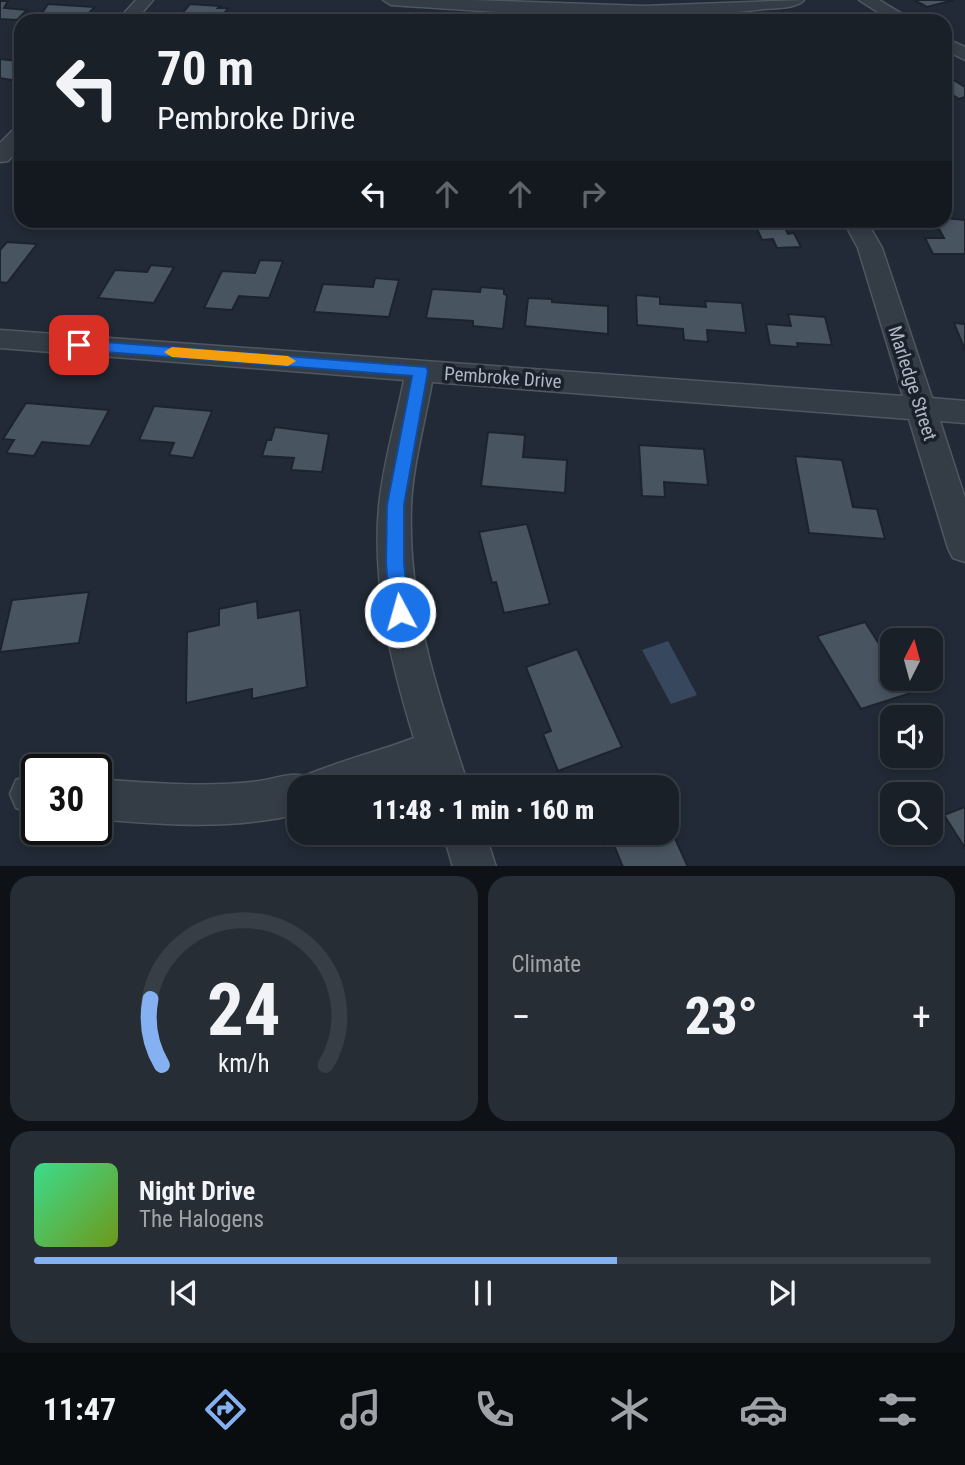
<!DOCTYPE html>
<meta charset="utf-8">
<style>
:root{--surface:#192028;--page:#262d34;--text:#f1f3f6;--muted:#9fa3a8;--line:#373e45;--accent:#85b1f2}
body{margin:0;font-family:"Roboto Condensed",sans-serif;background:var(--page);color:var(--text);height:100vh;display:flex;flex-direction:column;font-size:26px;white-space:nowrap}
*{box-sizing:border-box;margin:0}
p{font-size:23px;color:var(--muted)}
.icon{flex:none;width:38px;height:38px;fill:none;stroke:currentColor;stroke-width:2;stroke-linecap:round;stroke-linejoin:round}
.map{position:relative;height:866px;overflow:hidden}
.details{display:flex;flex-direction:column;gap:10px;padding:10px;background:#0e1216;flex:1}
.details>*{flex:none}
.hud{position:absolute;left:14px;top:14px;width:938px;height:214px;border-radius:21px;box-shadow:0 4px 10px #0003,0 0 0 2px var(--line);background:#192028;color:var(--text);overflow:hidden}
.needle{width:46px;rotate:6deg}
.fabs{position:absolute;left:880px;top:628px;display:grid;gap:14px}
.fabs a{display:grid;place-items:center;width:63px;height:63px;border-radius:14px;background:var(--surface);box-shadow:0 4px 10px #0003,0 0 0 2px var(--line);font-size:35px}
.speed{position:absolute;left:21px;top:754px;display:flex;gap:14px;font-size:35px;font-weight:700;text-align:center}
.speed>*{display:grid;place-content:center;width:91px;height:91px;border-radius:50%;background:var(--surface);box-shadow:0 4px 10px #0003,0 0 0 2px var(--line);line-height:1}
.speed .limit{border:4px solid #111;border-radius:10px;background:#fff;color:#111}
.pin{position:absolute;display:grid;place-items:center;width:60px;height:60px;color:#fff;margin:-30px;border-radius:14px;box-shadow:0 4px 10px #0006}
.me{position:absolute;width:77px;margin:-38px;rotate:354deg;stroke-linejoin:round;filter:drop-shadow(0 0 5px #0008)}
.turn{display:flex;align-items:center;gap:24px;height:147px;padding:0 28px;font-size:32px}
.turn .icon{width:91px;height:91px;stroke-width:2.5}
.turn b{display:block;font-size:49px;line-height:60px}
.lanes{display:flex;align-items:center;height:66px;padding:0 28px;background:#0003;justify-content:center;gap:35px;direction:ltr}
.lanes .off{opacity:.35}
.big{font-size:52px;font-weight:800;line-height:1.1}
.details .tile{flex:1;display:flex;flex-direction:column;justify-content:center;gap:10px;min-width:0;padding:0 24px;border-radius:21px;background:var(--page)}
.details .dial{align-items:center;gap:0}
.dial svg{height:182px;overflow:visible;fill:none;stroke:var(--line);stroke-width:7;stroke-linecap:round;text-anchor:middle}
.dial text{fill:var(--text);stroke:none}
.song{display:flex;align-items:center;gap:21px}
.cover{width:84px;height:84px;border-radius:10px;background:linear-gradient(135deg,hsl(150 70% 55%),hsl(80 70% 35%))}
.played{height:7px;border-radius:4px;background:linear-gradient(90deg,var(--accent) 65%,var(--line) 65%)}
.keys{display:flex;justify-content:space-around;direction:ltr}
.heat{display:flex;justify-content:space-between;align-items:center;font-size:38px;direction:ltr}
.details .tiles{flex:1;display:grid;gap:10px;grid-template-columns:1fr 1fr}
.tile:last-child{grid-column:span 2}
.trip{position:absolute;left:287px;top:775px;width:392px;height:70px;border-radius:21px;background:var(--surface);box-shadow:0 4px 10px #0003,0 0 0 2px var(--line);font-weight:800;line-height:70px;text-align:center}
.dock{display:flex;height:112px;justify-content:space-around;align-items:center;background:#0a0d10;color:var(--muted)}
.dock .icon{width:49px;height:49px}
.dock .selected{color:var(--accent)}
.dock b{font-size:32px;color:var(--text)}
.map>svg:first-child{display:block}
.water{fill:#37485e}
.building{fill:#495461;stroke:#1c232d;stroke-width:2}
.lines{fill:none;stroke-linecap:round;stroke-linejoin:round}
.street-casing{stroke:#4f5761;stroke-width:3}
.street{fill:#343c46;fill-rule:evenodd}
.route{fill:#1a73e8;stroke:#114b97;stroke-width:2}
.slow{fill:#f59e0b}
.labels{text-anchor:middle;stroke-width:7;stroke-linejoin:round;paint-order:stroke}
.street-label{font-size:19px;fill:#aeb7c3;stroke:#1a212b}
</style>
<div class="map">
<svg width="965" height="867" viewBox="0 0 965 867">
<rect width="100%" height="100%" fill="#212a36"/>
<polygon class="water" points="668,641 697,695 671,704 642,650"/>
<g class="building">
<polygon points="914,0 954,0 927,7"/>
<polygon points="0,1 8,1 4,8 27,10 17,20 0,19"/>
<polygon points="48,4 95,7 86,16 77,18 40,16"/>
<polygon points="190,4 220,6 218,8 228,8 219,21 190,20 194,15 182,14"/>
<polygon points="284,15 316,17 336,17 334,21 281,21"/>
<polygon points="21,57 21,73 11,80 0,78 0,59 17,61"/>
<polygon points="945,75 965,87 965,97 959,99 945,90"/>
<polygon points="945,218 965,220 965,254 933,254 925,238 944,238 934,220"/>
<polygon points="753,220 781,220 788,234 794,233 801,247 777,248 773,239 762,240"/>
<polygon points="7,242 37,244 7,283 0,282 0,250"/>
<polygon points="260,260 283,261 269,298 239,296 232,310 204,308 222,271 255,273"/>
<polygon points="151,265 174,267 154,303 98,298 115,270 147,272"/>
<polygon points="375,278 399,280 389,317 314,312 323,284 373,287"/>
<polygon points="481,287 504,289 504,294 507,295 503,329 473,326 473,321 426,318 432,289 480,292"/>
<polygon points="636,295 660,297 660,304 706,307 705,301 742,303 746,333 707,330 708,342 684,340 683,329 637,325"/>
<polygon points="528,298 552,299 552,302 608,306 608,334 525,326"/>
<polygon points="788,314 825,317 832,345 797,343 798,347 770,345 766,324 791,326"/>
<polygon points="954,323 965,324 965,350"/>
<polygon points="26,403 109,410 90,446 42,442 34,456 6,453 14,440 3,439"/>
<polygon points="154,406 212,411 193,458 169,455 174,443 139,440"/>
<polygon points="275,427 329,434 322,472 291,470 294,458 262,456 267,440 271,440"/>
<polygon points="488,432 525,435 523,457 567,460 565,493 481,486"/>
<polygon points="639,445 704,449 708,485 664,482 665,497 642,496"/>
<polygon points="795,456 842,460 853,507 877,509 885,539 809,533"/>
<polygon points="527,524 550,604 504,613 496,582 492,583 479,532"/>
<polygon points="89,592 79,643 0,652 12,600"/>
<polygon points="257,601 258,618 300,610 307,687 252,699 252,689 186,703 187,632 219,625 219,609"/>
<polygon points="865,622 892,664 892,679 902,679 911,693 861,709 817,636"/>
<polygon points="577,649 622,747 558,771 543,734 551,731 526,667"/>
<polygon points="965,807 965,848 944,815"/>
<polygon points="667,821 688,867 623,867 613,843 604,847 598,833 667,833"/>
</g>
<g class="lines">
<defs>
<g id="street">
<polygon points="136,0 153,0 135,21 117,21"/>
<path d="M383 0H472L644 6 804 0C796 9 776 8 764 9 640 25 515 13 391 5Z"/>
<polygon points="859,0 879,0 914,21 892,21"/>
<polygon points="945,38 965,47 965,60 945,50"/>
<polygon points="21,127 21,146 8,161 0,162 0,143 14,129"/>
<path d="M843 220H866L882 248 932 398 965 401V423L940 421 965 498V562L953 558 948 548 909 419 432 382C425 421 412 469 411 508 408 610 438 693 469 788H429L424 773 388 788H299V814C232 830 165 825 96 819V779C150 783 205 788 260 781 275 779 293 771 307 777L309 774C343 760 379 751 414 738 391 663 372 586 379 506 383 464 396 421 404 380L0 348V330L903 396 858 248Z"/>
<polygon points="30,774 37,775 37,815 16,808 10,794 16,780"/>
<polygon points="443,833 485,833 496,867 453,867"/>
</g>
</defs>
<use href="#street" class="street-casing"/>
<use href="#street" class="street"/>
</g>
<polygon class="route" points="79,340 426,367 428,371 404,505 404,563 409,612 407,618 400,620 393,618 390,612 386,563 387,505 412,376 79,350 72,345"/>
<polygon class="slow" points="172,347 288,356 296,361 288,366 172,357 164,352"/>
<g class="labels">
<g class="street-label">
<text transform="translate(503 377) rotate(4)" y="7">Pembroke Drive</text>
<text transform="translate(913 383) rotate(72)" y="7">Marledge Street</text>
</g>
</g>
</svg>
<div class="fabs">
<a><svg class="needle" viewBox="-14 -14 28 28"><path d="M0-13l5 13h-10z" fill="#e53935"/><path d="M0 13l5-13h-10z" fill="#9fa3a8"/></svg></a>
<a><svg class="icon" aria-label="sound" viewBox="0 0 24 24"><path d="M4 9h4l5-4v14l-5-4H4zM17 9q2 3 0 6"/></svg></a>
<a><svg class="icon" aria-label="search" viewBox="0 0 24 24"><circle cx="10" cy="10" r="6"/><path d="M15 15l6 6"/></svg></a>
</div>
<div class="speed"><div class="limit">30</div></div>
<div class="pin" style="left:79px;top:345px;background:#d93025"><svg class="icon" aria-label="arrive" viewBox="0 0 24 24"><path d="M6 21V4h12l-3 4 3 4H6"/></svg></div>
<svg class="me" style="left:400px;top:612px" viewBox="-20 -20 40 40"><circle r="17" fill="#1a73e8" stroke="#fff" stroke-width="3"/><path d="M0-11L8 9 0 5-8 9z" fill="#fff"/></svg>
<div class="trip">11:48 · 1 min · 160 m</div>
<div class="hud">
<div class="turn"><svg class="icon" aria-label="left" viewBox="0 0 24 24"><path d="M17 20v-9H6M10 6l-5 5 5 5"/></svg><div><b>70 m</b>Pembroke Drive</div></div>
<div class="lanes"><svg class="icon" aria-label="left" viewBox="0 0 24 24"><path d="M17 20v-9H6M10 6l-5 5 5 5"/></svg><svg class="icon off" aria-label="ahead" viewBox="0 0 24 24"><path d="M12 20V5M6 11l6-6 6 6"/></svg><svg class="icon off" aria-label="ahead" viewBox="0 0 24 24"><path d="M12 20V5M6 11l6-6 6 6"/></svg><svg class="icon off" aria-label="right" viewBox="0 0 24 24"><path d="M7 20v-9h11M14 6l5 5-5 5"/></svg></div>
</div>
</div>
<section class="details">
<div class="tiles">
<div class="tile dial"><svg viewBox="0 0 100 80">
<path d="M14 69A42 42 0 1 1 86 69"/>
<path d="M14 69A42 42 0 0 1 9 40" stroke="#85b1f2"/>
<text x="50" y="56" font-size="32" font-weight="700">24</text>
<text x="50" y="72" font-size="11">km/h</text>
</svg></div>
<div class="tile"><p>Climate</p>
<div class="heat"><a>−</a><b class="big">23°</b><a>+</a></div>
</div>
<div class="tile">
<div class="song"><i class="cover"></i><div><b>Night Drive</b><p>The Halogens</p></div></div>
<div class="played"></div>
<div class="keys"><svg class="icon" aria-label="previous" viewBox="0 0 24 24"><path d="M18 5L8 12l10 7zM5 5v14"/></svg><svg class="icon" aria-label="pause" viewBox="0 0 24 24"><path d="M8 5v14M16 5v14"/></svg><svg class="icon" aria-label="next" viewBox="0 0 24 24"><path d="M6 5l10 7-10 7zM19 5v14"/></svg></div>
</div>
</div>
</section>
<nav class="dock">
<b>11:47</b>
<svg class="icon selected" aria-label="directions" viewBox="0 0 24 24"><path d="M12 3l9 9-9 9-9-9zM9 14v-3h6M13 9l2 2-2 2"/></svg>
<svg class="icon" aria-label="music" viewBox="0 0 24 24"><path d="M9 18V5l10-2v13"/><circle cx="6" cy="18" r="3"/><circle cx="16" cy="16" r="3"/></svg>
<svg class="icon" aria-label="phone" viewBox="0 0 24 24"><path d="M5 4h4l2 5-3 2q2 4 5 5l2-3 5 2v4C11 20 4 13 5 4z"/></svg>
<svg class="icon" aria-label="climate" viewBox="0 0 24 24"><path d="M12 3v18M4 7l16 10M4 17L20 7"/></svg>
<svg class="icon" aria-label="car" viewBox="0 0 24 24"><path d="M5 17H2v-5l4-1 3-4h7l3 4 3 1v5h-3M9 17h6M6 11h13"/><circle cx="7" cy="17" r="2"/><circle cx="17" cy="17" r="2"/></svg>
<svg class="icon" aria-label="filters" viewBox="0 0 24 24"><path d="M4 7h16M4 17h16"/><circle cx="9" cy="7" r="2"/><circle cx="15" cy="17" r="2"/></svg>
</nav>
